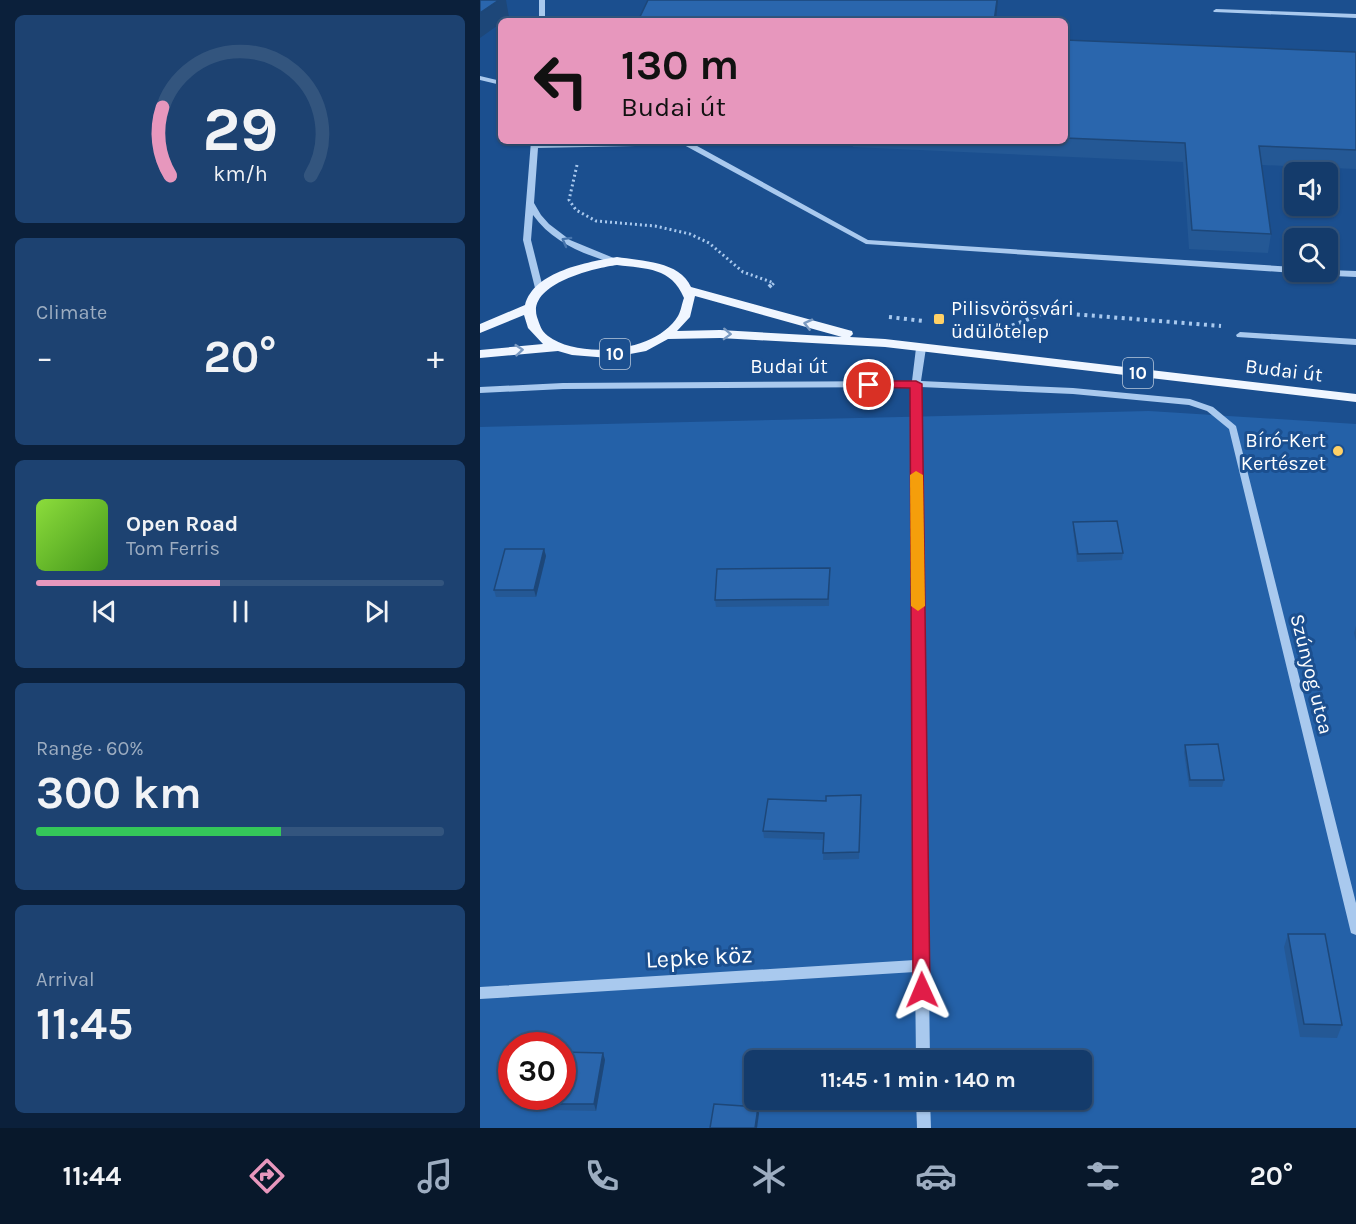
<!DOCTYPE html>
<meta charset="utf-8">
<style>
:root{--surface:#143b6b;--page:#1d4271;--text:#f1f3f6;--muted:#9dadc1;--line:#33557e;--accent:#e797bd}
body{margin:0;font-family:Karla,sans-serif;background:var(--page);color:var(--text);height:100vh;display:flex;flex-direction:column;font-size:22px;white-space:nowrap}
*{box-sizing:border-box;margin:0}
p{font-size:20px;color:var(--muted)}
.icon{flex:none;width:33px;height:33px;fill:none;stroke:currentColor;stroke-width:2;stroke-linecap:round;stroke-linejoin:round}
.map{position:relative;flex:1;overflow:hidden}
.side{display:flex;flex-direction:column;gap:15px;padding:15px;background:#0b203b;width:480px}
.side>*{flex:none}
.top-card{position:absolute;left:18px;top:18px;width:570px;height:126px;border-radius:9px;box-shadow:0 2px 4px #0004,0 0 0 2px var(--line);background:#e797bd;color:#111;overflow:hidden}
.controls{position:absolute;left:804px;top:162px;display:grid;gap:12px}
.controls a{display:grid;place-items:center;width:54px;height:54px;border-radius:9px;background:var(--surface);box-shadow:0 2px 4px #0004,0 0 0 2px var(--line);font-size:30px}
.speed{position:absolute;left:18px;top:1032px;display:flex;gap:12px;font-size:30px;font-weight:700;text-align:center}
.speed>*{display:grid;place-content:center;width:78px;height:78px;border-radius:50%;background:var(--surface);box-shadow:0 2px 4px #0004,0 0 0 2px var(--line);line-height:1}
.speed .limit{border:9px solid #d22;background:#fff;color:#111}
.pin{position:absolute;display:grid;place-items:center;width:51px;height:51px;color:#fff;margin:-26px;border:3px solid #fff;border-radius:50%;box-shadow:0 2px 6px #0007}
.me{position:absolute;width:66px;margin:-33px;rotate:359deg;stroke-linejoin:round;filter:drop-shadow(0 0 4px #0008)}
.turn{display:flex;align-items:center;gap:21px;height:126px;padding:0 24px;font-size:27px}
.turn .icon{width:78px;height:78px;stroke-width:2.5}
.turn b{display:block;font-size:42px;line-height:51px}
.big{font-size:45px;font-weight:700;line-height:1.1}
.side .widget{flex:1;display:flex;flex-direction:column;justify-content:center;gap:9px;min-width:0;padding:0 21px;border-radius:9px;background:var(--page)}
.side .dial{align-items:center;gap:0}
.dial svg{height:156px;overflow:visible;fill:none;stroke:var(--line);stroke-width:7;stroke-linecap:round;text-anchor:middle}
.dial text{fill:var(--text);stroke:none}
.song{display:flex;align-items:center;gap:18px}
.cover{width:72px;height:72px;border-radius:9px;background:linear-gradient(135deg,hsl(90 70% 55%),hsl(100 70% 35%))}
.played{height:6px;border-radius:3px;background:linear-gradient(90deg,var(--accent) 45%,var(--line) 45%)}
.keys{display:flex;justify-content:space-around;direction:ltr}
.heat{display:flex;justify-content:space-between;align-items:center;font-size:33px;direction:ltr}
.charge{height:9px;border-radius:4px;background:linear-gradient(90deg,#34c759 60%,var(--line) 0)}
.trip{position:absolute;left:264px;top:1050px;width:348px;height:60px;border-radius:9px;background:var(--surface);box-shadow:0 2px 4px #0004,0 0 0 2px var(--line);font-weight:700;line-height:60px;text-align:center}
.tab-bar{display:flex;height:96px;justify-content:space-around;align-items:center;background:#08182b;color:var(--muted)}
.tab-bar .icon{width:42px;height:42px}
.tab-bar .active{color:var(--accent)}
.tab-bar b{font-size:27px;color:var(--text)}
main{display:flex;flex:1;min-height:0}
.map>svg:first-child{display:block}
.green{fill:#2461a8;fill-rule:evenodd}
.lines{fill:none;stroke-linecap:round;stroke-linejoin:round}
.path-far1{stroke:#a9c9ee;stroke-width:3;stroke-dasharray:2 3;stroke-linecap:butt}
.path{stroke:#a9c9ee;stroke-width:4;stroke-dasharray:3 4.5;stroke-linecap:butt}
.minor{fill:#a9c9ee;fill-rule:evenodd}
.major{fill:#f0f6ff;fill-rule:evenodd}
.wall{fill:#245895}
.shaded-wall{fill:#1d4779}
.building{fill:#2a66ad;stroke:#1d4779;stroke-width:1.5}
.oneway{stroke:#4674ac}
.oneway2{stroke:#7b9ac1}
.route{fill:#e11d48;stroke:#92132f;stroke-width:1.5}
.slow{fill:#f59e0b}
.poi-dot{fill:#ffd166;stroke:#1b4f8f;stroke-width:2}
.labels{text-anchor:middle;stroke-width:6;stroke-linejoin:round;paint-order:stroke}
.shield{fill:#1b4f8f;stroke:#bbcadd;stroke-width:1.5}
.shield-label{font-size:18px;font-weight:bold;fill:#fff}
.poi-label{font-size:20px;fill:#fff;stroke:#1b4f8f;text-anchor:start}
.street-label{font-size:20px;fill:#fff;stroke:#1b4f8f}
.near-street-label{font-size:24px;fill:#fff;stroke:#1b4f8f}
</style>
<main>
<section class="side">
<div class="widget dial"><svg viewBox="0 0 100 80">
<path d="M14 69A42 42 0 1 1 86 69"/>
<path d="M14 69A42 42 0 0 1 10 34" stroke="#e797bd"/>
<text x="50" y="56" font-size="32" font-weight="700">29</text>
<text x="50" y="72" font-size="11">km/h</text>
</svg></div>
<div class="widget"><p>Climate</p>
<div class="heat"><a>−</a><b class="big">20°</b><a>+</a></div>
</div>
<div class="widget">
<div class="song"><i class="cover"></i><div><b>Open Road</b><p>Tom Ferris</p></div></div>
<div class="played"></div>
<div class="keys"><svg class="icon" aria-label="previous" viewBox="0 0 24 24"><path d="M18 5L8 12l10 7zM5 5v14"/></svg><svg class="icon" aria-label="pause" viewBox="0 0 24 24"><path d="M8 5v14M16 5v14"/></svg><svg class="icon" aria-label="next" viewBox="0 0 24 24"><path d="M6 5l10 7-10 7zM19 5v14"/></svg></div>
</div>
<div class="widget"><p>Range · 60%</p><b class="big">300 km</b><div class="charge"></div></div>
<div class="widget"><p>Arrival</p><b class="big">11:45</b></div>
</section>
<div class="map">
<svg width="876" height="1128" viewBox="0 0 876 1128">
<rect width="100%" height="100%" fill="#1b4f8f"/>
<path class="green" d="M669 411 876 424V1128H0V427ZM32 1046H82V1096H32ZM274 1060H602V1100H274Z"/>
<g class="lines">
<polyline class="path-far1" points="97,165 89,200 96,210 116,221 175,226 210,234 229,243 263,272 294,283 291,286"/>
<g class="path">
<polyline points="289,287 292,284"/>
<polyline points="409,317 443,321"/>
<polyline points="518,331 567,312 741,326"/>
</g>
<g class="minor">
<rect x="59" y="0" width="6" height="21"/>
<polygon points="736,9 876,14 876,18 734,12 733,11"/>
<polygon points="0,76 21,81 21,85 0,80"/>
<path d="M51 141H59V144L208 141 388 240 814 267V272H817L814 273 386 244 204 145 58 148 54 203 61 215 69 224 90 240 141 261 137 264C105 255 73 243 53 215L51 240 64 292 60 295 56 292 43 240Z"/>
<polygon points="848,270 876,271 876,277 831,275 827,272 848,272"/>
<polygon points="760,332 876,339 876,345 757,337 756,335"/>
<polygon points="441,345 446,348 441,381 593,388 710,399 733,407 756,426 876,903 876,935 871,933 870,929 749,429 727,411 709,405 593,394 441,387 450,1060 436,1060 435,972 0,999 0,987 435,960 431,387 83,389 0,393 0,387 83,383 432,381 436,348"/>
<polygon points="436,1100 450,1100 451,1128 437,1128"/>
</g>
<path class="major" d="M137 257C161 261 200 261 211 287L372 331 373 334 370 337 405 339 876 394V402L405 347 240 338 188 339 166 351 129 358 92 355 78 351 0 358V350L63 344 48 328 44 315 0 333V324L45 305C54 271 108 262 137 257ZM137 265C167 269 191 267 204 298 202 303 201 311 198 316 177 352 100 360 68 336 61 331 60 325 57 317 47 284 114 268 137 265ZM215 296 362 337H363L240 330 197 331 210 317Z"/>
</g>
<g class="wall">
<polygon points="585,40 876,52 876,169 782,165 791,234 788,253 709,249 703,162 373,147 373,141 585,141"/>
<polygon points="593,522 643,553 642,560 597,562 593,529"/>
<polygon points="64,549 66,556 56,597 16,597 14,590"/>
<polygon points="350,568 349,606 236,607 235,600"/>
<polygon points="876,626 876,641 874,633"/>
<polygon points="705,745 744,780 742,787 709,787 704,752"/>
<polygon points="381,802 379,859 343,860 344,840 284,838 283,831"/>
<polygon points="808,934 862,1025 857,1038 820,1037 804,947"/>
<polygon points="123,1053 125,1060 116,1111 70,1110 67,1104"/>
</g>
<g class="shaded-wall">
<polygon points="19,0 26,0 29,17 24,21 21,21 21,23 0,38 0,13"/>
<polygon points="517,0 518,0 516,21 514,21"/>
<polygon points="64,549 66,556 56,597 54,590"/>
<polygon points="123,1053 125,1060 116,1111 114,1104"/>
<polygon points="278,1107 279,1114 277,1128 275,1128"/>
</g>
<g class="building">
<polygon points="0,0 19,0 0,13"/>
<polygon points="168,0 517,0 514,21 158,21"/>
<polygon points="585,40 876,52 876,150 779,146 791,234 712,230 705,143 585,138"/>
<polygon points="637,521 643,553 598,554 593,522"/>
<polygon points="25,549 64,549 54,590 14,590"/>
<polygon points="350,568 348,599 235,600 237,569"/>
<polygon points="738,744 744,780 710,780 705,745"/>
<polygon points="381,795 379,852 343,853 344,833 283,831 288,799 346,801 346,796"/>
<polygon points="808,934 845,934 862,1025 824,1024"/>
<polygon points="82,1052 123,1053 114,1104 67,1104 69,1096 82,1096"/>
<polygon points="234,1104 278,1107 275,1128 230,1128"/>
</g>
<defs><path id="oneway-chevron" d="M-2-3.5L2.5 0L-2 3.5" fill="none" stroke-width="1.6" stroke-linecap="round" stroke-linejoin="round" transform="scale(1.5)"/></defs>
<use class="oneway" href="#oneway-chevron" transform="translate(86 241) rotate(-151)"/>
<g class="oneway2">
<use href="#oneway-chevron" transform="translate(328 324) rotate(-166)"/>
<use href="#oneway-chevron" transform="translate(247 334) rotate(2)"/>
<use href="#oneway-chevron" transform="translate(39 350) rotate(-5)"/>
</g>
<polygon class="route" points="389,381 436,381 442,384 450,990 448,995 442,998 435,995 433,990 430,388 384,387 384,382"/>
<polygon class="slow" points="436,471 443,475 445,606 438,611 431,606 430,475"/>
<g class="poi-dot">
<rect x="453" y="313" width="12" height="12" rx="3"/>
<circle cx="858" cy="451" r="6"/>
</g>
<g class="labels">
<g class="shield">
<rect x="120" y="339" width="30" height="30" rx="4.5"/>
<rect x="643" y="358" width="30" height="30" rx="4.5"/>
</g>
<g class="shield-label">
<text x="135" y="360">10</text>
<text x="658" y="379">10</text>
</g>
<g class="poi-label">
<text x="471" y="315">Pilisvörösvári<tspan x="471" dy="23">üdülőtelep</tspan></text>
<text x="846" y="447" text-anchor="end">Bíró-Kert<tspan x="846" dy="23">Kertészet</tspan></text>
</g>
<g class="street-label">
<text x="309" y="373">Budai út</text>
<text transform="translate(804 370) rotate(7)" y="7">Budai út</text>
<text transform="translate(832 674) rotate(76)" y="7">Szúnyog utca</text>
</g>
<g class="near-street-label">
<text transform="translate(219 957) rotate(-3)" y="8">Lepke köz</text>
</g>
</g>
</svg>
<div class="controls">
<a><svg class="icon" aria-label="sound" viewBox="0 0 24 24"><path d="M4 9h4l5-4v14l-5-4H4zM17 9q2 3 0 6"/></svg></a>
<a><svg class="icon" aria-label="search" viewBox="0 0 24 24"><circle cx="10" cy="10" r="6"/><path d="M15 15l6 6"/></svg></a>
</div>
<div class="speed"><div class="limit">30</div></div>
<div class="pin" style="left:389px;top:385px;background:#d93025"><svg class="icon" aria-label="arrive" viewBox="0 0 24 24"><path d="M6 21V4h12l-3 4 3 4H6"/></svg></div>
<svg class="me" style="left:442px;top:990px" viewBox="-20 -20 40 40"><path d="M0-17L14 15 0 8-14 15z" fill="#e11d48" stroke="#fff" stroke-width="4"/></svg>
<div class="trip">11:45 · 1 min · 140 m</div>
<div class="top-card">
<div class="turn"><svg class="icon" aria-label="left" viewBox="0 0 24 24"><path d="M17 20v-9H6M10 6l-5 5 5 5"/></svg><div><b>130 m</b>Budai út</div></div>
</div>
</div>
</main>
<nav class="tab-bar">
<b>11:44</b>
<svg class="icon active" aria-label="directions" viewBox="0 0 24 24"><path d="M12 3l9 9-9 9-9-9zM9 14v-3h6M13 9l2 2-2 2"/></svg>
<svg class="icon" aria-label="music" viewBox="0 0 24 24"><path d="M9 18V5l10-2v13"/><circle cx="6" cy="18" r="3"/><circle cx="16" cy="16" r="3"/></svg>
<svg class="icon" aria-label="phone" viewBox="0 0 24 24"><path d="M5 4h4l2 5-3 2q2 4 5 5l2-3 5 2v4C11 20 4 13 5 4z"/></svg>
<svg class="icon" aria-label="climate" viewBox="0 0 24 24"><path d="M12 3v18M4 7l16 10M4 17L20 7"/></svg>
<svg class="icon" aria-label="car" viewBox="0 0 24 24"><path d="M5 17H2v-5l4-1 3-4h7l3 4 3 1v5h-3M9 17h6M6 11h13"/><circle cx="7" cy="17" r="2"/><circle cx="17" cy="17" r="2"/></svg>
<svg class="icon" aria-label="filters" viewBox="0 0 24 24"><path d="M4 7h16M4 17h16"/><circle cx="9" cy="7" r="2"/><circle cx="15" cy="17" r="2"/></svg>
<b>20°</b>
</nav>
